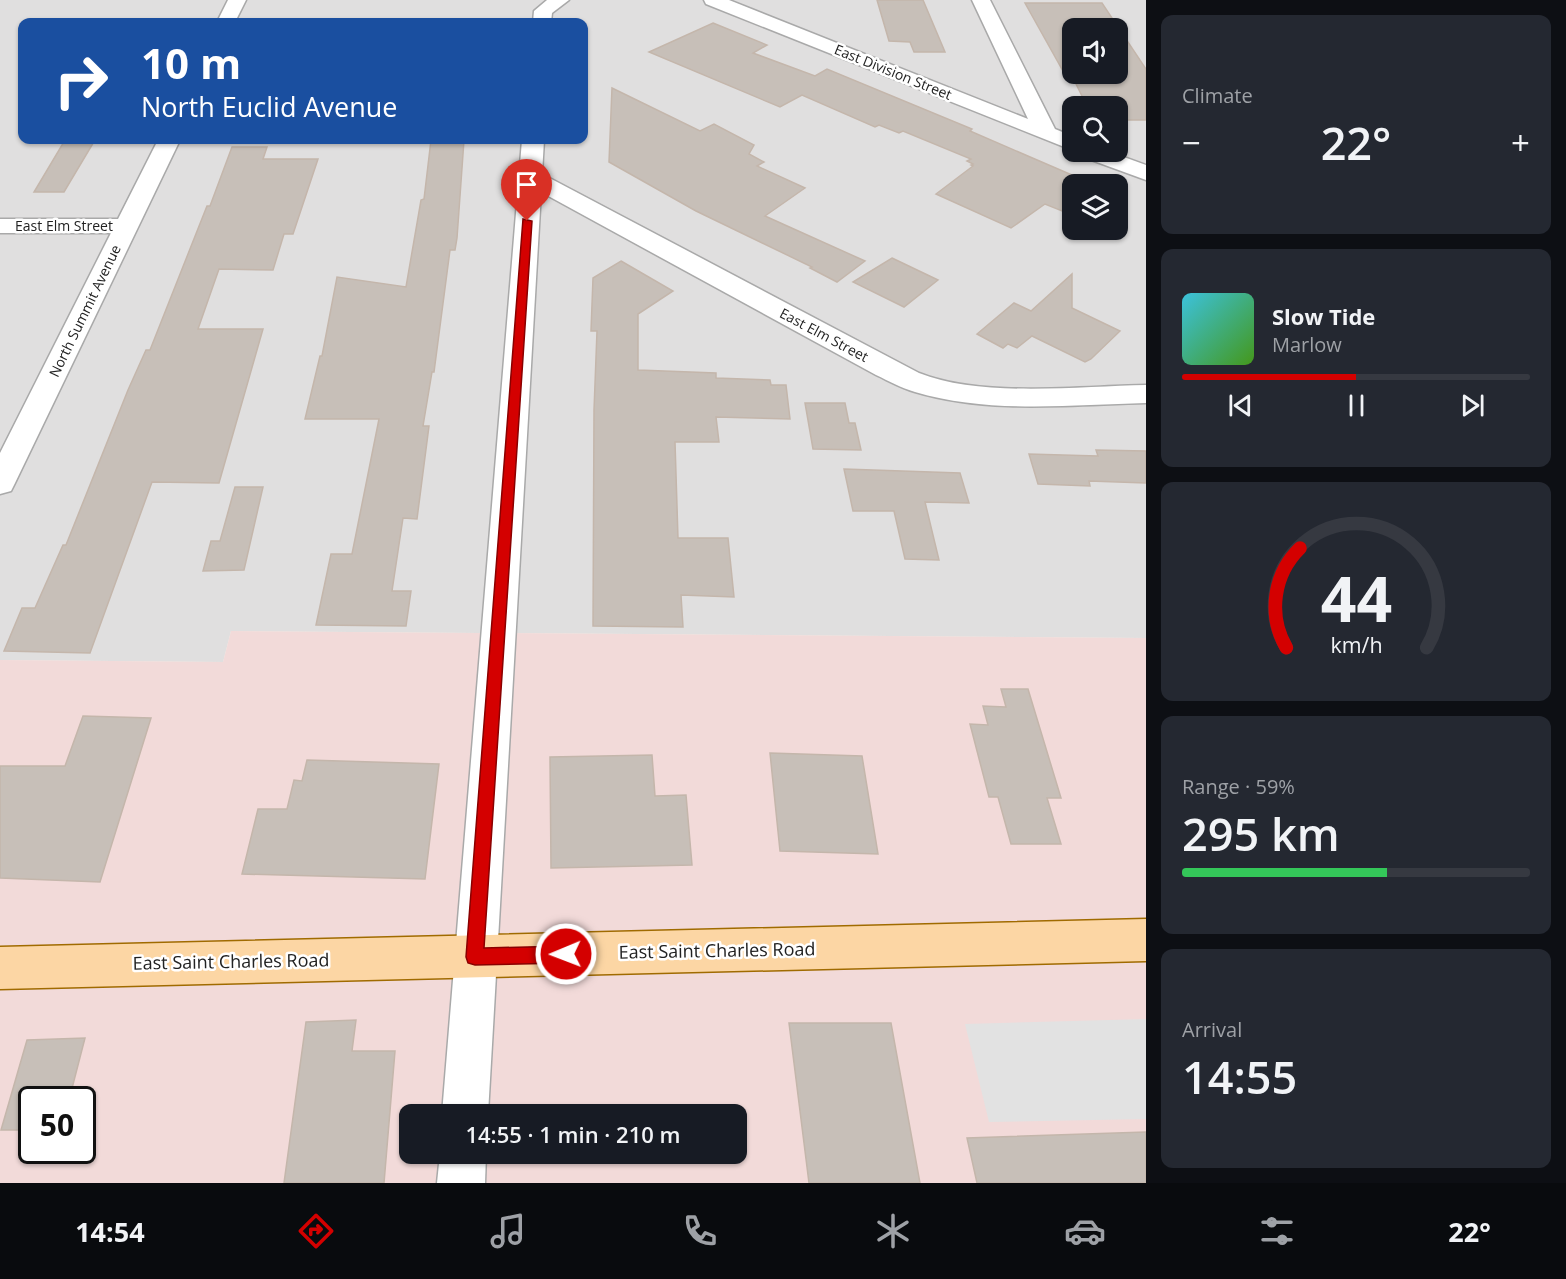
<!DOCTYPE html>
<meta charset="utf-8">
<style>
:root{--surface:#171b24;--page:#242831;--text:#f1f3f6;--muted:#9ea1a6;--line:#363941;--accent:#d40000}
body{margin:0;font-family:"Open Sans",sans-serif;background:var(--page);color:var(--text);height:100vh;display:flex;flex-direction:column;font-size:22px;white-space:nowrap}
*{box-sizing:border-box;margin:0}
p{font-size:20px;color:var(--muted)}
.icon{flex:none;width:33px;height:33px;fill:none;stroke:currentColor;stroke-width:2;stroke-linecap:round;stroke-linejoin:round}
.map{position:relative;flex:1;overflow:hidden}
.side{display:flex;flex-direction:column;gap:15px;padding:15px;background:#0d0f14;width:420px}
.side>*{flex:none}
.banner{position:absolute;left:18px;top:18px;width:570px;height:126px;border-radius:12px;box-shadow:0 2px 4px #0004;background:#1a4fa0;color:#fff;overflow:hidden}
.fabs{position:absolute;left:1062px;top:18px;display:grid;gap:12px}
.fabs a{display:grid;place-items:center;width:66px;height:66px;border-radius:12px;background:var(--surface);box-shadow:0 2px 4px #0004;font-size:30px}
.speed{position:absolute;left:18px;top:1086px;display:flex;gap:12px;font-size:30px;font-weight:700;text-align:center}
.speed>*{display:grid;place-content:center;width:78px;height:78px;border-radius:50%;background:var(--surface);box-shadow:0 2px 4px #0004;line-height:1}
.speed .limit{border:3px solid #111;border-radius:9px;background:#fff;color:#111}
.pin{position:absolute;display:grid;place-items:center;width:51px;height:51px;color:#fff;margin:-62px -26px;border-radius:50% 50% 50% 0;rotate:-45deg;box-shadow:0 0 6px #0007}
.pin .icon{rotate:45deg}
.me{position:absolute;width:66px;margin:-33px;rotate:269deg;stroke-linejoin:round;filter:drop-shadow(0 0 4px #0008)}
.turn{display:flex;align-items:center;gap:21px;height:126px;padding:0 24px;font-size:27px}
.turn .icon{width:78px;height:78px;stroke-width:2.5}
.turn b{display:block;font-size:42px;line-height:51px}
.big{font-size:45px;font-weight:600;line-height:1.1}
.side .tile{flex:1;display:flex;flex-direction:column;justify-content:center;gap:9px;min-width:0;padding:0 21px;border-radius:12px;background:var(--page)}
.side .dial{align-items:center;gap:0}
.dial svg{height:156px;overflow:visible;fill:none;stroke:var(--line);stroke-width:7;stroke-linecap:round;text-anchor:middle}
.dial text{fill:var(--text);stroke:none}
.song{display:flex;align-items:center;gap:18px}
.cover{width:72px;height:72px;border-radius:9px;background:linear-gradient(135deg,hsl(190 70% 55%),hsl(100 70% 35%))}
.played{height:6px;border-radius:3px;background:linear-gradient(90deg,var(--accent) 50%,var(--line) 50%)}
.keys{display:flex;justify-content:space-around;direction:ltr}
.heat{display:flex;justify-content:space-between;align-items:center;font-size:33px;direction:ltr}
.charge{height:9px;border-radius:4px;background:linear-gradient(90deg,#34c759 59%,var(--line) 0)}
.trip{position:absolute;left:399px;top:1104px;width:348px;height:60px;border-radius:12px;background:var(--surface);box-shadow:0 2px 4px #0004;font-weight:600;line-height:60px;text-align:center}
.dock{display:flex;height:96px;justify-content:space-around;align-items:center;background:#090b0e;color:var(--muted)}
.dock .icon{width:42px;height:42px}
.dock .selected{color:var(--accent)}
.dock b{font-size:27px;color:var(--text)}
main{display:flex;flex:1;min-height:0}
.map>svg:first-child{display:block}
.residential{fill:#e0dfdf;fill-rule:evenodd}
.commercial{fill:#f2dad9;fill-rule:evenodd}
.parking{fill:#e2e2e2}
.building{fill:#c7bfb8;stroke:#c4b6ab;stroke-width:1.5;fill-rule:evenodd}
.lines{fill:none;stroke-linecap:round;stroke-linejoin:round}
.minor-casing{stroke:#a9a9a9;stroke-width:3}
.major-casing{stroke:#a06b00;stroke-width:3}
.minor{fill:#fff;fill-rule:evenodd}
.major{fill:#fcd6a4;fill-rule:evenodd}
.route{fill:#d40000;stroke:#8a0000;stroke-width:1.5}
.labels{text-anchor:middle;stroke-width:5;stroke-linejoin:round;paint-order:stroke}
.far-street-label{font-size:14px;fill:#222;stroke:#fff}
.near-street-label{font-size:18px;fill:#222;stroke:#fff}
</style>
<main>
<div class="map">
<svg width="1146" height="1183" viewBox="0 0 1146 1183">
<rect width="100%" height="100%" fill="#f2efe9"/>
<path class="residential" d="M0 0H1146V638L231 631 223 662 0 660ZM22 22H584V140H22ZM1072 28H1118V74H1072ZM1072 106H1118V152H1072ZM1072 184H1118V230H1072Z"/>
<g class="commercial">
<polygon points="231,631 1146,638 1146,925 0,953 0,660 223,662"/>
<path d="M1146 957V1183H0V984ZM32 1100H82V1150H32ZM410 1114H736V1154H410Z"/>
</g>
<polygon class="parking" points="1146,1019 1146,1119 989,1122 965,1024"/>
<g class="building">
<polygon points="877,0 923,0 945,52 914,52 910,42 889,41"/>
<path d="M1025 3H1102L1146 69V120H1118V101L1084 100 1074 80H1068ZM1072 28H1118V74H1072Z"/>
<polygon points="713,23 767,45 753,53 815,76 827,69 972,129 970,131 1072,175 1072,215 1045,204 1011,228 936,194 973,166 971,165 973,164 967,161 971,159 903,131 899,133 879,125 875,127 802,95 780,107 649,52"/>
<polygon points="612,88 700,131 714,124 754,145 749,154 764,162 757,166 805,188 765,216 865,261 837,282 810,268 812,267 696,211 609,162"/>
<polygon points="65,140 95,140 64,192 34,192"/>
<polygon points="431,140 464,140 457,238 455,250 450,250 434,372 432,372 423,426 429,426 417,519 403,518 392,591 411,591 406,626 316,625 331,554 352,554 379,419 305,419 320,356 322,356 337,277 406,287 421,200 424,199"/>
<polygon points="232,147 267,147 263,159 318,159 293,234 284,234 273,270 219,269 198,329 263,329 219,483 152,482 90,653 4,651 22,608 35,608 63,545 66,545 128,390 146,350 150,350 207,206 210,206"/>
<polygon points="892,258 938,280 904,307 853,282"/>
<polygon points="621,261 673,291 638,314 638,370 716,373 716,378 770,380 771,385 786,385 790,419 716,417 719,442 675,442 678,538 728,538 734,597 681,595 683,627 593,626 594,410 597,331 591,331 593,278"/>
<polygon points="1072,274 1072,308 1120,331 1091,359 1085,362 1032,336 1017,348 1008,344 1003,348 977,334 1014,303 1031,311"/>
<polygon points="805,403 845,403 849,423 855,423 861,450 813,449"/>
<polygon points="1096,450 1146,451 1146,483 1089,481 1090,486 1038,484 1029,454 1098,456"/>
<polygon points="844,469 960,473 969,503 925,502 939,560 905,559 894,511 853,511"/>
<polygon points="235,487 263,487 244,570 203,571 211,541 220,541"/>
<polygon points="1001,689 1028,689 1061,798 1047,798 1061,844 1011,844 998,797 989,797 970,724 988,725 983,706 1006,707"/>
<polygon points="83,716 151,718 100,882 0,878 0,766 65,766"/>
<polygon points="770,753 862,756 878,854 780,851"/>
<polygon points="652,755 655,796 686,795 692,865 551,868 550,757"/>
<polygon points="307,760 439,764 425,879 242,874 258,809 287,809 294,780 302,781"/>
<polygon points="356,1020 352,1051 395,1051 384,1183 284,1183 306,1022"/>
<polygon points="789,1023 891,1023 920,1183 809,1183"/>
<polygon points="85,1038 69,1100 32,1100 32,1130 1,1130 27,1040"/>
<polygon points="1146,1132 1146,1183 977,1183 967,1138"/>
</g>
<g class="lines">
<defs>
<g id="minor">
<polygon points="228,0 246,0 235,22 217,22"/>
<polygon points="547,0 569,0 552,13 551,22 533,22 534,11"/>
<polygon points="704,0 729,0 1028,119 972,0 990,0 1055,129 1072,136 1072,150 706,4"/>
<polygon points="158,140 180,140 15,483 11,491 0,494 0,453 111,233 0,233 0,219 118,219"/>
<path d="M522 140H544L542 174 919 373C981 398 1080 386 1146 385V403C1069 405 989 414 915 392 901 388 889 381 876 375L541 192 488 1114H442Z"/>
<polygon points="1080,152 1110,152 1146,165 1146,180 1083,157"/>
<polygon points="440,1154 486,1154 485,1183 437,1183"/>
</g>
<polygon id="major" points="1146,919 1146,961 0,989 0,947"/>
</defs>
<use href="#minor" class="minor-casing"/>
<use href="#major" class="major-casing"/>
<use href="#minor" class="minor"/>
<use href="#major" class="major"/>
</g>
<polygon class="route" points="523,219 532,221 484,948 566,946 572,948 574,954 572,961 566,963 475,965 468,963 466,957"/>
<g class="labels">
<g class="far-street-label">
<text transform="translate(893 72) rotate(22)" y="5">East Division Street</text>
<text x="64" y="231">East Elm Street</text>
<text transform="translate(85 311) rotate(-64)" y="5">North Summit Avenue</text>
<text transform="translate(824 335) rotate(28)" y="5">East Elm Street</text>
</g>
<g class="near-street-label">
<text transform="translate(717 951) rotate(-1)" y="6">East Saint Charles Road</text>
<text transform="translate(231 962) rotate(-1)" y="6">East Saint Charles Road</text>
</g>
</g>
</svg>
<div class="fabs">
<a><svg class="icon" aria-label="sound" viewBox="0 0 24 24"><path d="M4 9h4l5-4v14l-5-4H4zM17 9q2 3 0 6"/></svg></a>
<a><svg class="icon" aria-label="search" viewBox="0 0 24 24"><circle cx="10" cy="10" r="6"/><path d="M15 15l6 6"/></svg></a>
<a><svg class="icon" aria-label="layers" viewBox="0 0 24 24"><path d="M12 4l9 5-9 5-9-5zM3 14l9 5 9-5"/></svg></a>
</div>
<div class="speed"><div class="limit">50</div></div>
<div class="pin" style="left:527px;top:221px;background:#d93025"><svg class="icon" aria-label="arrive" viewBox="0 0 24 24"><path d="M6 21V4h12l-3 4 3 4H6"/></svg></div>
<svg class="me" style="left:566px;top:954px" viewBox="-20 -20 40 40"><circle r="17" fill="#d40000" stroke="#fff" stroke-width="3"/><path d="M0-11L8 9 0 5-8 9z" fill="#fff"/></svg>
<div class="trip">14:55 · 1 min · 210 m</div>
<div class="banner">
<div class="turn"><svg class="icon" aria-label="right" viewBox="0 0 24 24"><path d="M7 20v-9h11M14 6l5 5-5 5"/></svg><div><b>10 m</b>North Euclid Avenue</div></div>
</div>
</div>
<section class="side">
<div class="tile"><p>Climate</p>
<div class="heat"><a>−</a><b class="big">22°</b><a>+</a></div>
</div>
<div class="tile">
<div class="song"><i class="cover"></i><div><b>Slow Tide</b><p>Marlow</p></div></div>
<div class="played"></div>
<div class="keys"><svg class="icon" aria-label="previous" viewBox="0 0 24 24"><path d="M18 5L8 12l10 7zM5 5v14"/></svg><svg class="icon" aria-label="pause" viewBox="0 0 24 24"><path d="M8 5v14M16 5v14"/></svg><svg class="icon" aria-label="next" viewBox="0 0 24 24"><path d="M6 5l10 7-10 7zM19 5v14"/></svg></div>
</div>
<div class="tile dial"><svg viewBox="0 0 100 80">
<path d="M14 69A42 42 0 1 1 86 69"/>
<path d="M14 69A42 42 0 0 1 21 18" stroke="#d40000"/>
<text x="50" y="56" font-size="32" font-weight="700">44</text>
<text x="50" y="72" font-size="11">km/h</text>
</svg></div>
<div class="tile"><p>Range · 59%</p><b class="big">295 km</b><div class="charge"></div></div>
<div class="tile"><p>Arrival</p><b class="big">14:55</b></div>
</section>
</main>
<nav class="dock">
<b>14:54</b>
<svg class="icon selected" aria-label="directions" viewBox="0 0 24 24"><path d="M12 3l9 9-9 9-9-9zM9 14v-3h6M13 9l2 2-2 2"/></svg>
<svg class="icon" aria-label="music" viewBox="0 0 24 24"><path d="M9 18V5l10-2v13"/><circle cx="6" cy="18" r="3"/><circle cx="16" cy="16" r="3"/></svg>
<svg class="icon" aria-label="phone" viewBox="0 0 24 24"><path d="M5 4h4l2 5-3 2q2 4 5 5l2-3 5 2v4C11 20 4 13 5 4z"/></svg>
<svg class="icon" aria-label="climate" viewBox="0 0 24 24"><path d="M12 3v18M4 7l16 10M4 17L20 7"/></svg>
<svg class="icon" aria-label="car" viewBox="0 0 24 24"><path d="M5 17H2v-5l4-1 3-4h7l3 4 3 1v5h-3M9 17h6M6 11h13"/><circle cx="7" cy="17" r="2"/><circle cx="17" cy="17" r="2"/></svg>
<svg class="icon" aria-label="filters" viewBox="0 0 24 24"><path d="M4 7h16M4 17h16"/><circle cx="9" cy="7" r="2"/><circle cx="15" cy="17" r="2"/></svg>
<b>22°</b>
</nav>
